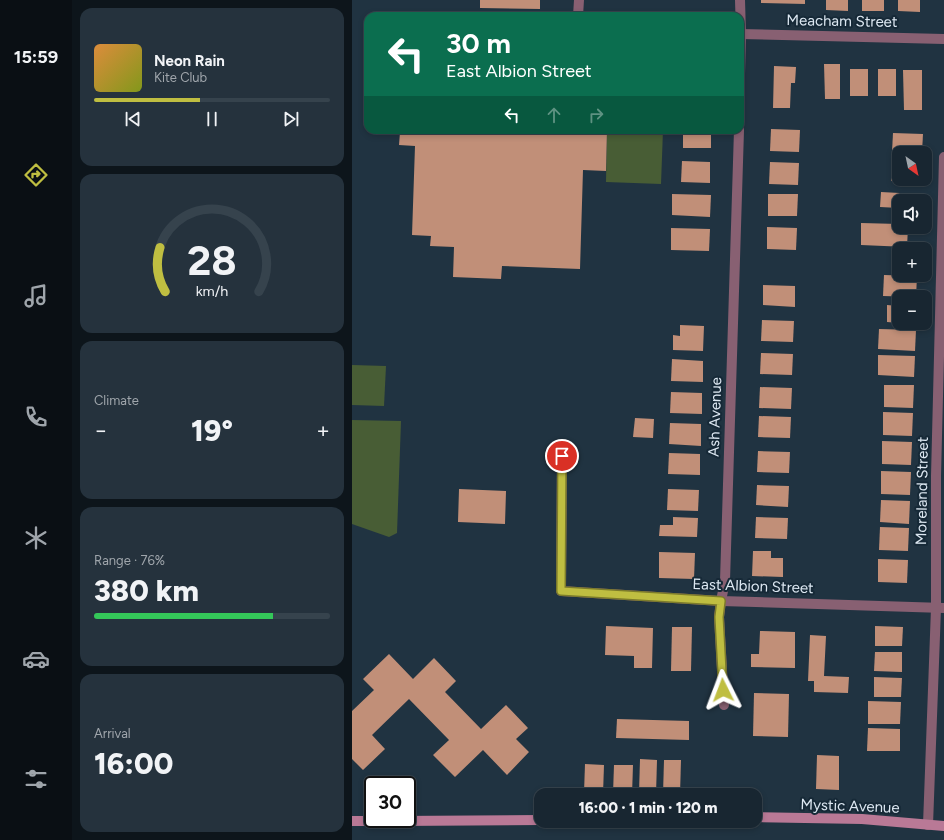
<!DOCTYPE html>
<meta charset="utf-8">
<style>
:root{--surface:#182631;--page:#25323d;--text:#f1f3f6;--muted:#9fa5ab;--line:#36434d;--accent:#bfbe41}
body{margin:0;font-family:Figtree,sans-serif;background:var(--page);color:var(--text);height:100vh;display:flex;flex-direction:column;font-size:15px;white-space:nowrap}
*{box-sizing:border-box;margin:0}
p{font-size:13px;color:var(--muted)}
.icon{flex:none;width:22px;height:22px;fill:none;stroke:currentColor;stroke-width:2;stroke-linecap:round;stroke-linejoin:round}
.map{position:relative;flex:1;overflow:hidden}
.sheet{display:flex;flex-direction:column;gap:8px;padding:8px;background:#0d151b;width:280px}
.sheet>*{flex:none}
.guide{position:absolute;left:12px;top:12px;width:380px;height:122px;border-radius:12px;box-shadow:0 2px 6px #0003,0 0 0 1px var(--line);background:#0b6e4f;color:#fff;overflow:hidden}
.needle{width:26px;rotate:147deg}
.buttons{position:absolute;left:540px;top:146px;display:grid;gap:8px}
.buttons a{display:grid;place-items:center;width:40px;height:40px;border-radius:8px;background:var(--surface);box-shadow:0 2px 6px #0003,0 0 0 1px var(--line);font-size:20px}
.speed{position:absolute;left:12px;top:776px;display:flex;gap:8px;font-size:20px;font-weight:700;text-align:center}
.speed>*{display:grid;place-content:center;width:52px;height:52px;border-radius:50%;background:var(--surface);box-shadow:0 2px 6px #0003,0 0 0 1px var(--line);line-height:1}
.speed .limit{border:2px solid #111;border-radius:6px;background:#fff;color:#111}
.pin{position:absolute;display:grid;place-items:center;width:34px;height:34px;color:#fff;margin:-17px;border:2px solid #fff;border-radius:50%;box-shadow:0 1px 4px #0007}
.me{position:absolute;width:44px;margin:-22px;rotate:357deg;stroke-linejoin:round;filter:drop-shadow(0 0 3px #0008)}
.turn{display:flex;align-items:center;gap:14px;height:84px;padding:0 16px;font-size:18px}
.turn .icon{width:52px;height:52px;stroke-width:2.5}
.turn b{display:block;font-size:28px;line-height:34px}
.lanes{display:flex;align-items:center;height:38px;padding:0 16px;background:#0003;justify-content:center;gap:20px;direction:ltr}
.lanes .off{opacity:.35}
.big{font-size:30px;font-weight:800;line-height:1.1}
.sheet .tile{flex:1;display:flex;flex-direction:column;justify-content:center;gap:6px;min-width:0;padding:0 14px;border-radius:12px;background:var(--page)}
.sheet .dial{align-items:center;gap:0}
.dial svg{height:104px;overflow:visible;fill:none;stroke:var(--line);stroke-width:7;stroke-linecap:round;text-anchor:middle}
.dial text{fill:var(--text);stroke:none}
.song{display:flex;align-items:center;gap:12px}
.cover{width:48px;height:48px;border-radius:6px;background:linear-gradient(135deg,hsl(30 70% 55%),hsl(70 70% 35%))}
.played{height:4px;border-radius:2px;background:linear-gradient(90deg,var(--accent) 45%,var(--line) 45%)}
.keys{display:flex;justify-content:space-around;direction:ltr}
.heat{display:flex;justify-content:space-between;align-items:center;font-size:22px;direction:ltr}
.charge{height:6px;border-radius:3px;background:linear-gradient(90deg,#34c759 76%,var(--line) 0)}
.trip{position:absolute;left:182px;top:788px;width:228px;height:40px;border-radius:12px;background:var(--surface);box-shadow:0 2px 6px #0003,0 0 0 1px var(--line);font-weight:800;line-height:40px;text-align:center}
main{display:flex;flex:1;min-height:0}
.tabs{display:flex;flex-direction:column;width:72px;justify-content:space-around;align-items:center;background:#0a0f14;color:var(--muted)}
.tabs .icon{width:28px;height:28px}
.tabs .selected{color:var(--accent)}
.tabs b{font-size:18px;color:var(--text)}
.map>svg:first-child{display:block}
.green{fill:#485d35}
.building{fill:#c18f78}
.lines{fill:none;stroke-linecap:round;stroke-linejoin:round}
.minor{stroke:#886072;stroke-width:10}
.tertiary{stroke:#886072;stroke-width:10}
.secondary{stroke:#b97996;stroke-width:10}
.route-casing{stroke:#7c7c2a;stroke-width:10}
.route{stroke:#bfbe41;stroke-width:7}
.labels{text-anchor:middle;stroke-width:4;stroke-linejoin:round;paint-order:stroke}
.street-label{font-size:15px;fill:#dde8f2;stroke:#162937}
</style>
<main>
<nav class="tabs">
<b>15:59</b>
<svg class="icon selected" aria-label="directions" viewBox="0 0 24 24"><path d="M12 3l9 9-9 9-9-9zM9 14v-3h6M13 9l2 2-2 2"/></svg>
<svg class="icon" aria-label="music" viewBox="0 0 24 24"><path d="M9 18V5l10-2v13"/><circle cx="6" cy="18" r="3"/><circle cx="16" cy="16" r="3"/></svg>
<svg class="icon" aria-label="phone" viewBox="0 0 24 24"><path d="M5 4h4l2 5-3 2q2 4 5 5l2-3 5 2v4C11 20 4 13 5 4z"/></svg>
<svg class="icon" aria-label="climate" viewBox="0 0 24 24"><path d="M12 3v18M4 7l16 10M4 17L20 7"/></svg>
<svg class="icon" aria-label="car" viewBox="0 0 24 24"><path d="M5 17H2v-5l4-1 3-4h7l3 4 3 1v5h-3M9 17h6M6 11h13"/><circle cx="7" cy="17" r="2"/><circle cx="17" cy="17" r="2"/></svg>
<svg class="icon" aria-label="filters" viewBox="0 0 24 24"><path d="M4 7h16M4 17h16"/><circle cx="9" cy="7" r="2"/><circle cx="15" cy="17" r="2"/></svg>
</nav>
<section class="sheet">
<div class="tile">
<div class="song"><i class="cover"></i><div><b>Neon Rain</b><p>Kite Club</p></div></div>
<div class="played"></div>
<div class="keys"><svg class="icon" aria-label="previous" viewBox="0 0 24 24"><path d="M18 5L8 12l10 7zM5 5v14"/></svg><svg class="icon" aria-label="pause" viewBox="0 0 24 24"><path d="M8 5v14M16 5v14"/></svg><svg class="icon" aria-label="next" viewBox="0 0 24 24"><path d="M6 5l10 7-10 7zM19 5v14"/></svg></div>
</div>
<div class="tile dial"><svg viewBox="0 0 100 80">
<path d="M14 69A42 42 0 1 1 86 69"/>
<path d="M14 69A42 42 0 0 1 10 35" stroke="#bfbe41"/>
<text x="50" y="56" font-size="32" font-weight="700">28</text>
<text x="50" y="72" font-size="11">km/h</text>
</svg></div>
<div class="tile"><p>Climate</p>
<div class="heat"><a>−</a><b class="big">19°</b><a>+</a></div>
</div>
<div class="tile"><p>Range · 76%</p><b class="big">380 km</b><div class="charge"></div></div>
<div class="tile"><p>Arrival</p><b class="big">16:00</b></div>
</section>
<div class="map">
<svg width="592" height="840" viewBox="0 0 592 840">
<rect width="100%" height="100%" fill="#203341"/>
<g class="green">
<polygon points="255,130 311,130 309,184 254,182"/>
<polygon points="0,365 34,366 32,406 0,405"/>
<polygon points="0,420 49,421 45,533 37,537 0,524"/>
</g>
<g class="building">
<polygon points="128,0 188,0 188,9 128,8"/>
<polygon points="409,0 453,0 453,4 409,3"/>
<polygon points="474,0 496,0 496,11 474,10"/>
<rect x="510" y="0" width="22" height="11"/>
<polygon points="546,0 568,0 568,12 546,11"/>
<polygon points="472,64 488,64 488,99 473,99"/>
<polygon points="422,66 444,67 443,83 439,83 438,108 421,108"/>
<rect x="498" y="69" width="18" height="27"/>
<rect x="526" y="69" width="18" height="27"/>
<polygon points="551,70 570,70 570,110 552,110"/>
<polygon points="419,129 448,130 447,152 418,151"/>
<polygon points="64,130 255,130 254,171 231,170 228,269 150,266 149,279 101,277 102,247 78,246 79,236 60,235 63,146 47,145 48,132 54,133 64,133"/>
<rect x="331" y="130" width="28" height="18"/>
<polygon points="541,133 571,134 570,152 540,152"/>
<polygon points="330,161 358,162 358,183 329,182"/>
<polygon points="418,162 447,163 446,185 417,184"/>
<polygon points="539,162 547,163 547,179 569,179 569,182 539,181"/>
<polygon points="529,192 566,194 566,201 547,201 547,208 528,207"/>
<polygon points="320,194 359,195 358,217 320,215"/>
<polygon points="416,194 446,194 445,216 416,216"/>
<polygon points="509,223 547,224 547,227 556,227 555,247 509,245"/>
<polygon points="415,227 445,228 444,250 415,249"/>
<polygon points="319,228 358,229 357,251 319,250"/>
<polygon points="532,275 565,276 564,297 531,296"/>
<polygon points="411,285 443,286 443,307 411,305"/>
<polygon points="535,305 547,306 547,323 535,322"/>
<polygon points="410,320 442,321 441,342 409,341"/>
<polygon points="328,325 352,326 351,351 321,350 321,335 328,336"/>
<polygon points="527,329 564,330 563,351 526,349"/>
<polygon points="409,353 441,354 440,375 408,374"/>
<polygon points="526,355 563,356 562,377 526,375"/>
<polygon points="320,359 351,361 351,382 319,381"/>
<polygon points="532,385 562,385 561,408 532,407"/>
<polygon points="408,387 440,388 439,409 407,408"/>
<polygon points="319,392 350,393 350,414 318,413"/>
<polygon points="531,412 561,413 560,436 531,435"/>
<polygon points="407,416 439,417 438,438 406,437"/>
<polygon points="283,418 302,419 301,438 281,437"/>
<polygon points="318,423 349,424 349,446 317,444"/>
<polygon points="530,441 560,442 559,465 530,464"/>
<polygon points="406,451 438,452 437,473 405,472"/>
<polygon points="317,453 348,454 348,475 316,474"/>
<polygon points="529,471 559,472 558,495 529,494"/>
<polygon points="405,485 437,486 436,507 404,505"/>
<polygon points="107,489 154,491 153,524 106,522"/>
<polygon points="316,489 347,490 346,511 315,510"/>
<polygon points="529,500 558,501 557,524 528,522"/>
<polygon points="321,517 346,518 345,537 307,536 308,525 321,525"/>
<polygon points="404,517 436,518 435,539 403,538"/>
<polygon points="528,527 557,528 556,551 527,550"/>
<polygon points="401,551 419,551 419,558 431,558 431,577 400,576"/>
<polygon points="307,552 343,553 342,579 307,578"/>
<polygon points="526,559 556,560 555,583 526,582"/>
<polygon points="254,626 301,628 300,668 282,668 282,656 253,655"/>
<polygon points="523,626 551,627 550,646 523,646"/>
<polygon points="320,627 340,627 339,671 319,671"/>
<polygon points="408,631 443,632 443,668 399,667 399,654 407,654"/>
<polygon points="458,635 474,636 472,676 497,677 496,693 462,692 462,681 456,681"/>
<polygon points="523,652 550,652 550,672 522,671"/>
<polygon points="37,654 61,679 82,658 104,681 93,692 129,729 154,705 176,728 164,739 177,752 155,775 131,750 103,777 81,755 97,740 57,699 20,735 33,749 11,770 0,759 0,711 22,690 11,679"/>
<polygon points="522,677 550,678 549,697 522,697"/>
<polygon points="402,693 437,694 436,737 401,736"/>
<polygon points="516,701 549,702 548,724 516,724"/>
<polygon points="265,719 337,721 337,740 264,738"/>
<polygon points="516,728 548,729 548,751 515,751"/>
<polygon points="465,755 487,756 487,790 464,789"/>
<polygon points="288,759 305,760 304,795 287,794"/>
<polygon points="312,760 329,760 328,795 311,795"/>
<polygon points="233,764 252,765 251,794 232,793"/>
<polygon points="262,765 281,765 280,795 261,794"/>
</g>
<g class="lines">
<g class="minor">
<polyline points="388,0 389,34 388,74"/>
<polyline points="226,16 227,0"/>
<polyline points="388,34 592,39"/>
<polyline points="210,456 209,591 369,601 592,608"/>
<polyline points="372,705 367,617 369,601 373,581 387,130"/>
</g>
<polyline class="tertiary" points="576,825 584,608 584,476 592,157"/>
<g class="secondary">
<polyline points="403,817 510,819 592,826"/>
<polyline points="0,821 44,821 189,820"/>
</g>
</g>
<g class="lines">
<defs>
<polyline id="route" points="210,456 209,591 369,601 367,617 371,690"/>
</defs>
<use href="#route" class="route-casing"/>
<use href="#route" class="route"/>
</g>
<g class="labels">
<g class="street-label">
<text transform="translate(490 21) rotate(1)" y="5">Meacham Street</text>
<text transform="translate(363 417) rotate(-88)" y="5">Ash Avenue</text>
<text transform="translate(570 491) rotate(-89)" y="5">Moreland Street</text>
<text transform="translate(401 586) rotate(2)" y="5">East Albion Street</text>
<text transform="translate(498 806) rotate(2)" y="5">Mystic Avenue</text>
</g>
</g>
</svg>
<div class="buttons">
<a><svg class="needle" viewBox="-14 -14 28 28"><path d="M0-13l5 13h-10z" fill="#e53935"/><path d="M0 13l5-13h-10z" fill="#9fa5ab"/></svg></a>
<a><svg class="icon" aria-label="sound" viewBox="0 0 24 24"><path d="M4 9h4l5-4v14l-5-4H4zM17 9q2 3 0 6"/></svg></a>
<a>+</a>
<a>−</a>
</div>
<div class="speed"><div class="limit">30</div></div>
<div class="pin" style="left:210px;top:456px;background:#d93025"><svg class="icon" aria-label="arrive" viewBox="0 0 24 24"><path d="M6 21V4h12l-3 4 3 4H6"/></svg></div>
<svg class="me" style="left:371px;top:690px" viewBox="-20 -20 40 40"><path d="M0-17L14 15 0 8-14 15z" fill="#bfbe41" stroke="#fff" stroke-width="4"/></svg>
<div class="trip">16:00 · 1 min · 120 m</div>
<div class="guide">
<div class="turn"><svg class="icon" aria-label="left" viewBox="0 0 24 24"><path d="M17 20v-9H6M10 6l-5 5 5 5"/></svg><div><b>30 m</b>East Albion Street</div></div>
<div class="lanes"><svg class="icon" aria-label="left" viewBox="0 0 24 24"><path d="M17 20v-9H6M10 6l-5 5 5 5"/></svg><svg class="icon off" aria-label="ahead" viewBox="0 0 24 24"><path d="M12 20V5M6 11l6-6 6 6"/></svg><svg class="icon off" aria-label="right" viewBox="0 0 24 24"><path d="M7 20v-9h11M14 6l5 5-5 5"/></svg></div>
</div>
</div>
</main>
